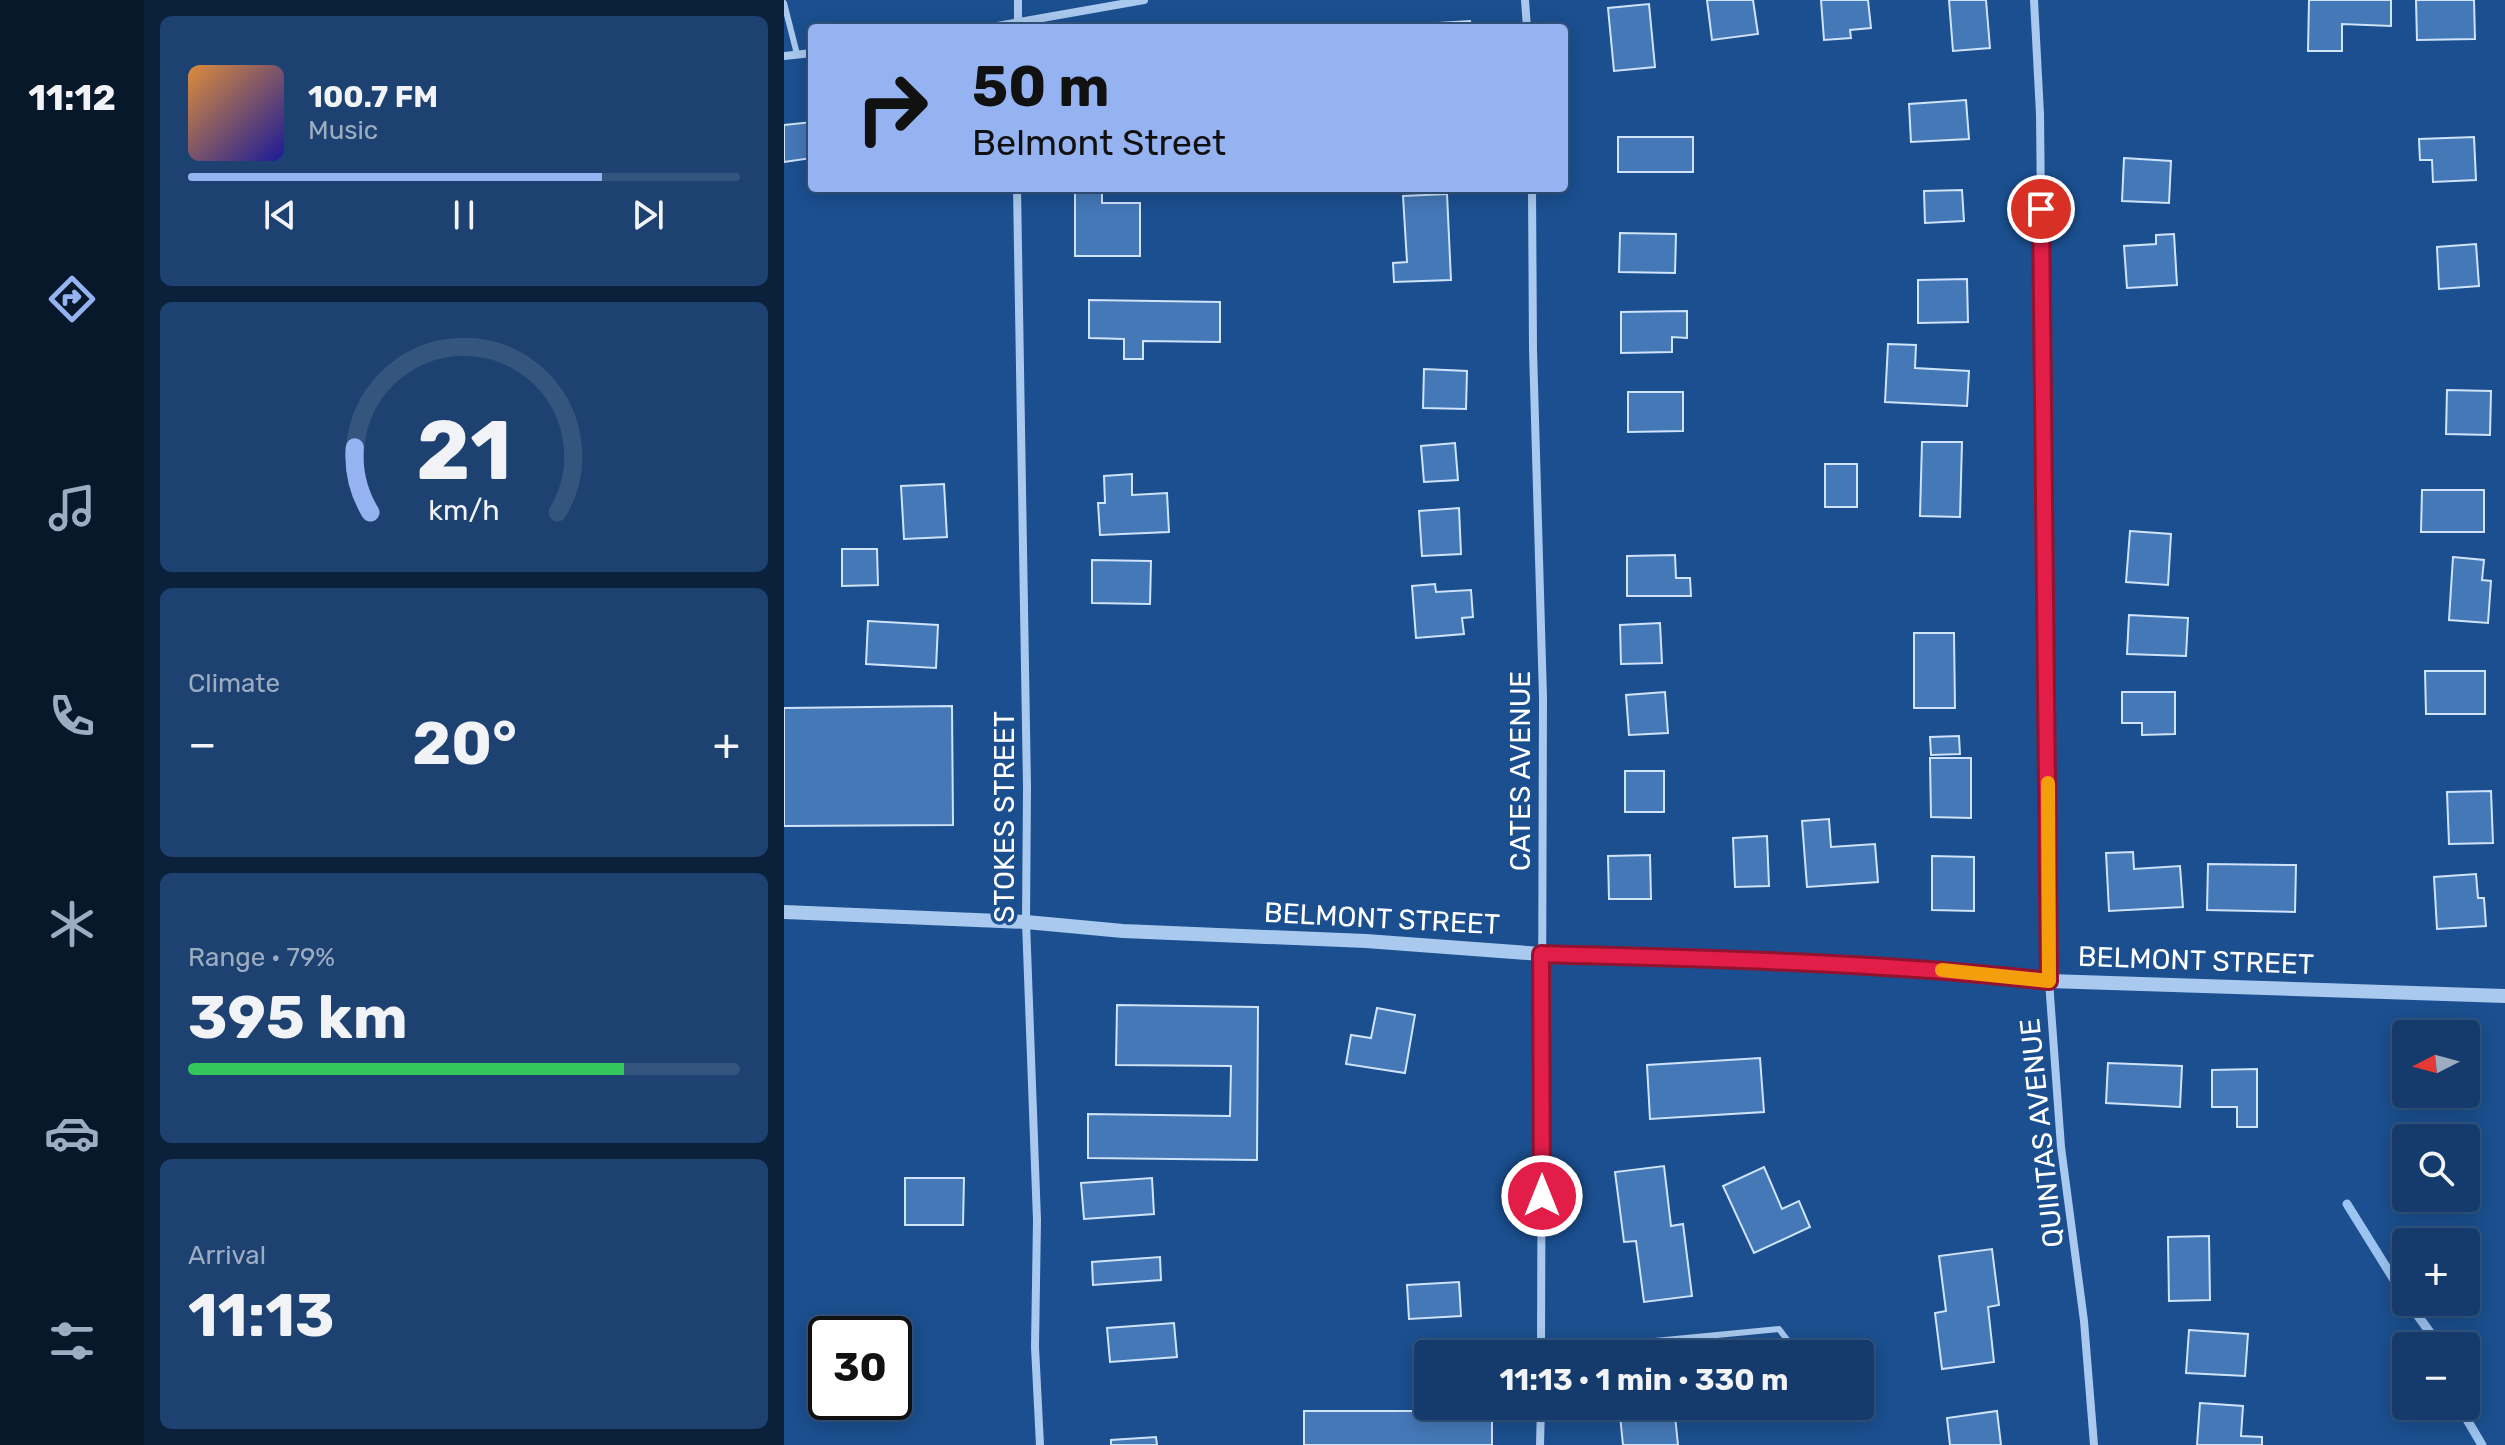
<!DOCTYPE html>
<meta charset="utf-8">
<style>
:root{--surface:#143b6b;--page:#1d4271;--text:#f1f3f6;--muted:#9dadc1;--line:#33557e;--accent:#95b2f1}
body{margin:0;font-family:Rubik,sans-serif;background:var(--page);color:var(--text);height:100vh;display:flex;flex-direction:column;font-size:30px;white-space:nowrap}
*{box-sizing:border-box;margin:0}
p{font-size:26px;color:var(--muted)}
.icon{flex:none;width:44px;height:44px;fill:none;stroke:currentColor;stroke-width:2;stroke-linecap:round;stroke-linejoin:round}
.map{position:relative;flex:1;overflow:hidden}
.drawer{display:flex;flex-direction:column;gap:16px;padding:16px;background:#0b203b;width:640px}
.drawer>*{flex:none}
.top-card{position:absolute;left:24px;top:24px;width:760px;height:168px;border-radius:8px;box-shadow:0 4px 20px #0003,0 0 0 2px var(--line);background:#95b2f1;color:#111;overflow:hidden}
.needle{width:52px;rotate:264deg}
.tools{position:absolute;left:1608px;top:1020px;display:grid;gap:16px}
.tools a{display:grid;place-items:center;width:88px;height:88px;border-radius:8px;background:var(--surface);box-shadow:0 4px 20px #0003,0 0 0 2px var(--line);font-size:40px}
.speed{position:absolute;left:24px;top:1316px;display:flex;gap:16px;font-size:40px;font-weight:700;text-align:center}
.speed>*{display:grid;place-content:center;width:104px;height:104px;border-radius:50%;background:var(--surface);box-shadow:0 4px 20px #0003,0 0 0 2px var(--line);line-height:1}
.speed .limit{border:4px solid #111;border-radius:12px;background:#fff;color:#111}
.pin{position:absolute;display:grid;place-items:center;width:68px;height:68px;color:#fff;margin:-34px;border:4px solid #fff;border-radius:50%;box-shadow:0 2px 8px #0007}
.me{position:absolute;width:88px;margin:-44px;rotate:0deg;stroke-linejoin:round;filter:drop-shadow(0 0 6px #0008)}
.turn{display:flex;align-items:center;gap:28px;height:168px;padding:0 32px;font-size:36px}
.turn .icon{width:104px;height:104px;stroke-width:2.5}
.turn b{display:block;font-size:56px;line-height:68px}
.big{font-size:60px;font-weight:700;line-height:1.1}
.drawer .tile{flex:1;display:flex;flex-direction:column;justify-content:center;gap:12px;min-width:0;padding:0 28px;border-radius:12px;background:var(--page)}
.drawer .dial{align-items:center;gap:0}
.dial svg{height:208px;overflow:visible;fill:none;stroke:var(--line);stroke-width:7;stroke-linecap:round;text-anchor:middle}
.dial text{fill:var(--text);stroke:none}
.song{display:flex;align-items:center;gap:24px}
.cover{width:96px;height:96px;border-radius:12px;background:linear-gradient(135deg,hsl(30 70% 55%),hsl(240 70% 35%))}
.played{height:8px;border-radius:4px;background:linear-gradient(90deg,var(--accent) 75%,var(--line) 75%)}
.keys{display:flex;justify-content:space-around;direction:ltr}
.heat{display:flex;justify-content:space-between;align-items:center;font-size:44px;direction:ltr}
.charge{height:12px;border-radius:6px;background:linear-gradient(90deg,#34c759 79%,var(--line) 0)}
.trip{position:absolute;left:630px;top:1340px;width:460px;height:80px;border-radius:8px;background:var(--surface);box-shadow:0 4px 20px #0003,0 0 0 2px var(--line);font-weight:700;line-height:80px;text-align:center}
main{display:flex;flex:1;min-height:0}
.menu{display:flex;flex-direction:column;width:144px;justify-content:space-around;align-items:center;background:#08182b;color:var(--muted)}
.menu .icon{width:56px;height:56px}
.menu .selected{color:var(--accent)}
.menu b{font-size:36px;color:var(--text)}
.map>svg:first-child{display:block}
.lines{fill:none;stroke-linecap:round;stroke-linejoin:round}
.stream{stroke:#9cc4f0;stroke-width:9}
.building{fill:#4478b7;stroke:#cfe3fa;stroke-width:2}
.service{stroke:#a9c9ee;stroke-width:6}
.minor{stroke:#a9c9ee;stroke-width:8}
.tertiary{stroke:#a9c9ee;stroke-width:14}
.route-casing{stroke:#92132f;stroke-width:20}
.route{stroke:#e11d48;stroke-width:14}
.slow{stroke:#f59e0b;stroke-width:14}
.labels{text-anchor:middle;stroke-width:7;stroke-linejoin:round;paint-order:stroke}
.street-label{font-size:28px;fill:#fff;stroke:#1b4f8f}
</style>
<main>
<nav class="menu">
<b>11:12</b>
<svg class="icon selected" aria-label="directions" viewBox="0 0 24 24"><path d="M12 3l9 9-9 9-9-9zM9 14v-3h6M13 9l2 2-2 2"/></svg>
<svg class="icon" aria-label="music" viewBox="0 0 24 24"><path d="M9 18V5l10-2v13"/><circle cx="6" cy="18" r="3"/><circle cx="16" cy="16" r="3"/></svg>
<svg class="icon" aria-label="phone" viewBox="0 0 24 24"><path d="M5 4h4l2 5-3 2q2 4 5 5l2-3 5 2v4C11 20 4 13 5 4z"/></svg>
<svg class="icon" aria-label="climate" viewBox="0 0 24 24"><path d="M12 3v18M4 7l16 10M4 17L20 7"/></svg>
<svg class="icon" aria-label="car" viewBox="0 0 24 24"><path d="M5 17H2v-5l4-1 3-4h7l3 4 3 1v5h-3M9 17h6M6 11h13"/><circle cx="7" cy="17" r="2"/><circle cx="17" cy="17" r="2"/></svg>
<svg class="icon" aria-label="filters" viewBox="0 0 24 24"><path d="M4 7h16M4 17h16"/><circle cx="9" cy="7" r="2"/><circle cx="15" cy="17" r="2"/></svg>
</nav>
<section class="drawer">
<div class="tile">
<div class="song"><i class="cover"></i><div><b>100.7 FM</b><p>Music</p></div></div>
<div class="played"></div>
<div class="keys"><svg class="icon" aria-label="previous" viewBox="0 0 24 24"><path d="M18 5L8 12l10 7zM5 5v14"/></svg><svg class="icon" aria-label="pause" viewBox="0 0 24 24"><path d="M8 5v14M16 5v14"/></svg><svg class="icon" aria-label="next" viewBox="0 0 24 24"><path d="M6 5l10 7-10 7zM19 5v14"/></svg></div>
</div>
<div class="tile dial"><svg viewBox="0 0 100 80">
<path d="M14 69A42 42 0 1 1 86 69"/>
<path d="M14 69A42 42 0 0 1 8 44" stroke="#95b2f1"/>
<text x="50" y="56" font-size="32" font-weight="700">21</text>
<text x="50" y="72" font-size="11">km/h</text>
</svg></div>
<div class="tile"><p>Climate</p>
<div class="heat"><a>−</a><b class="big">20°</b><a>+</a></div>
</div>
<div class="tile"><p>Range · 79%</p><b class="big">395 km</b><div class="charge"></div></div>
<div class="tile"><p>Arrival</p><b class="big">11:13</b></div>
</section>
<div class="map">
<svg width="1721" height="1445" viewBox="0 0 1721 1445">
<rect width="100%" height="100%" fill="#1b4f8f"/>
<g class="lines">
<g class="stream">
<polyline points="1563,1204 1622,1299"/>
<polyline points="1624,1302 1650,1338 1653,1346"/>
<polyline points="1675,1406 1698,1445"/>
</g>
</g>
<g class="building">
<polygon points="923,0 969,0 974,34 928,40"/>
<polygon points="1037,0 1084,0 1087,28 1066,30 1067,38 1040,40"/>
<polygon points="1165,0 1202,0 1206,48 1169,51"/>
<polygon points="1525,0 1607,0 1607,26 1558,24 1558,51 1524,51"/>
<polygon points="1632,0 1690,0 1691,39 1633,40"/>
<polygon points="865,4 871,67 830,71 824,8"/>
<polygon points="686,21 687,28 656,28 655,23"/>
<polygon points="1182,100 1185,139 1127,142 1125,104"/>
<polygon points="28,122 28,158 0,162 0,125"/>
<rect x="834" y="137" width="75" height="35"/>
<polygon points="1690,137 1692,180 1649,182 1648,160 1636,160 1635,139"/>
<polygon points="1340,158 1387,161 1385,203 1338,201"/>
<polygon points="1178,190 1180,221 1141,223 1140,191"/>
<polygon points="291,192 318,192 318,203 356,203 356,256 291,256"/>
<polygon points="663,194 667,280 610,282 609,263 623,262 619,196"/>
<polygon points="836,233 892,234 891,273 835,272"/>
<polygon points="1390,234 1393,285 1343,288 1340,246 1372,244 1372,235"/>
<polygon points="1692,244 1695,286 1655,289 1653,247"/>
<polygon points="1183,279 1184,322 1134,323 1134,280"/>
<polygon points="305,300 436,302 436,342 359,341 359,359 340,359 340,339 305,338"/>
<polygon points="903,311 903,338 888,337 888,352 837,353 837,312"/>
<polygon points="1104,344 1132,345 1131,368 1185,371 1183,406 1101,402"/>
<polygon points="640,369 683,371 682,409 639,408"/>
<polygon points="1663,390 1707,391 1706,435 1662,434"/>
<polygon points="844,392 899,392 899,431 844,432"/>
<polygon points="1138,442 1178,442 1176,517 1136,516"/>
<polygon points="671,443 674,480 640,482 637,446"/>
<rect x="1041" y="464" width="32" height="43"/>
<polygon points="348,474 348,495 383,493 385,532 316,535 314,503 321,503 320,476"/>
<polygon points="160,484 163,537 120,539 117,486"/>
<polygon points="1638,490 1700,490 1700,532 1637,532"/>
<polygon points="675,508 677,554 638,556 635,511"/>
<polygon points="1346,531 1387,534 1384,585 1342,582"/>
<polygon points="58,549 93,549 94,585 58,586"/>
<polygon points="891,555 892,578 906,578 907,596 843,596 843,556"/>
<polygon points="1669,557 1700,560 1698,580 1707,581 1704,623 1665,620"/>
<polygon points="308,560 367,561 366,604 308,603"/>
<polygon points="651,584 652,592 687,590 689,617 678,618 680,634 632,638 628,586"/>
<polygon points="1345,615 1404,618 1402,656 1343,654"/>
<polygon points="84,621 154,625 152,668 82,664"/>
<polygon points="876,623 878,663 837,664 836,625"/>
<polygon points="1130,633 1170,633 1171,708 1130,708"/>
<polygon points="1641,671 1701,671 1701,714 1642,714"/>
<polygon points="881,692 884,733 845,735 842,695"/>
<polygon points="1338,692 1391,692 1391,734 1358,735 1358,723 1338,723"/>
<polygon points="168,706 169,825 0,826 0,708"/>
<polygon points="1175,736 1176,754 1147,755 1146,737"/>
<polygon points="1146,758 1187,758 1187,818 1147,817"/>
<rect x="841" y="771" width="39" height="41"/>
<polygon points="1707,791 1709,843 1665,844 1663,792"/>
<polygon points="1045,819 1047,847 1091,844 1094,882 1023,887 1018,821"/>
<polygon points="983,836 985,886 951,887 949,838"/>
<polygon points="1349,852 1350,869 1396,866 1399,907 1325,911 1322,853"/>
<polygon points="866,855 867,899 825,899 824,856"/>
<polygon points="1148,856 1190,857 1190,911 1148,910"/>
<polygon points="1424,864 1512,865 1511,912 1423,910"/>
<polygon points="1692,874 1694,898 1700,898 1702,926 1653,929 1650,877"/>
<polygon points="333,1005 474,1007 473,1160 304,1158 304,1114 446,1116 447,1066 332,1065"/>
<polygon points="593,1008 631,1015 621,1073 562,1064 567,1035 587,1038"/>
<polygon points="976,1058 980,1112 866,1119 863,1065"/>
<polygon points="1324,1063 1398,1066 1396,1107 1322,1103"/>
<polygon points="1473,1069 1473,1127 1453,1127 1453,1107 1428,1107 1428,1070"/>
<polygon points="880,1166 887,1226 899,1224 908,1296 860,1302 852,1241 840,1242 831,1172"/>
<polygon points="980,1167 998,1209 1015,1201 1026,1227 970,1253 939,1186"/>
<polygon points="121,1178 180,1178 179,1225 121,1225"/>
<polygon points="368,1178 370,1214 300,1219 297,1183"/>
<polygon points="1425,1236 1426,1300 1385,1301 1384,1237"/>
<polygon points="1208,1249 1215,1305 1204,1307 1210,1362 1158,1369 1151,1313 1162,1311 1155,1256"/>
<polygon points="376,1257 377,1280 309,1285 308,1262"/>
<polygon points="675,1282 677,1316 625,1319 623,1285"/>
<polygon points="390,1323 393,1357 326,1362 323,1328"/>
<polygon points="1405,1330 1464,1334 1461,1376 1402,1373"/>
<polygon points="1416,1403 1459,1406 1457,1436 1478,1437 1478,1445 1413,1445"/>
<polygon points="835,1406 890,1406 894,1445 839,1445"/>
<rect x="520" y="1411" width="188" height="34"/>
<polygon points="1213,1411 1217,1445 1166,1445 1163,1418"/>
<polygon points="372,1437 373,1445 327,1445 327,1440"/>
</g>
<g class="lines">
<g class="service">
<polyline points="0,3 13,54"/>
<polyline points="757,1352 995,1329 1014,1354"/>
<polyline points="1032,1406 1033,1408"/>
</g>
<g class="minor">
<polyline points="234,0 234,27"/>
<polyline points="741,0 743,28"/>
<polyline points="1250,0 1256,114 1265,981 1277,1147 1300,1321 1310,1445"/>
<polyline points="202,28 360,0"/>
<polyline points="0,56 28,53"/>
<polyline points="233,188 243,787 242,922 253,1220 251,1347 256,1445"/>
<polyline points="748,188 749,350 759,697 757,1354"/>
<polyline points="756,1445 757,1406"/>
</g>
<polyline class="tertiary" points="0,912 242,922 339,931 582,941 757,954 962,960 1179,971 1265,981 1721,996"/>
</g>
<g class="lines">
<defs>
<path id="route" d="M758 1196 757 954C927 959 1096 962 1265 981L1257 209"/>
</defs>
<use href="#route" class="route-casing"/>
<use href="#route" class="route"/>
<polyline class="slow" points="1158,970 1265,981 1264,783"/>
</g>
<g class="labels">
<g class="street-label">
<text transform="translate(736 771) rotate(-90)" y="10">CATES AVENUE</text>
<text transform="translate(220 817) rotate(-90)" y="10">STOKES STREET</text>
<text transform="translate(598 918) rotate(3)" y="10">BELMONT STREET</text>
<text transform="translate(1412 960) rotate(2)" y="10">BELMONT STREET</text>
<text transform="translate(1257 1133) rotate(-96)" y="10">QUINTAS AVENUE</text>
</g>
</g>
</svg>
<div class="tools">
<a><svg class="needle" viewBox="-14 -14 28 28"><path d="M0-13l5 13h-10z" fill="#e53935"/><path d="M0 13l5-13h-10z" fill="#9dadc1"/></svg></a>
<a><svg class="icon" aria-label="search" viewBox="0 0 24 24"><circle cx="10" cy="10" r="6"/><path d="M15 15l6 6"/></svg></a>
<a>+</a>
<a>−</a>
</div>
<div class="speed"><div class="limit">30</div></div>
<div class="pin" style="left:1257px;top:209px;background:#d93025"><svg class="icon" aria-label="arrive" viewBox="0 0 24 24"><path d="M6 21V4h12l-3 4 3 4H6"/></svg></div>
<svg class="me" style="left:758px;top:1196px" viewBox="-20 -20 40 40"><circle r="17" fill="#e11d48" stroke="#fff" stroke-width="3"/><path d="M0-11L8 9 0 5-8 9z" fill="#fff"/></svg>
<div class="trip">11:13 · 1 min · 330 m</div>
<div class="top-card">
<div class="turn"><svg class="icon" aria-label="right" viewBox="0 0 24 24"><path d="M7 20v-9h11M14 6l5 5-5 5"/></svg><div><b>50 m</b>Belmont Street</div></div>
</div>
</div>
</main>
